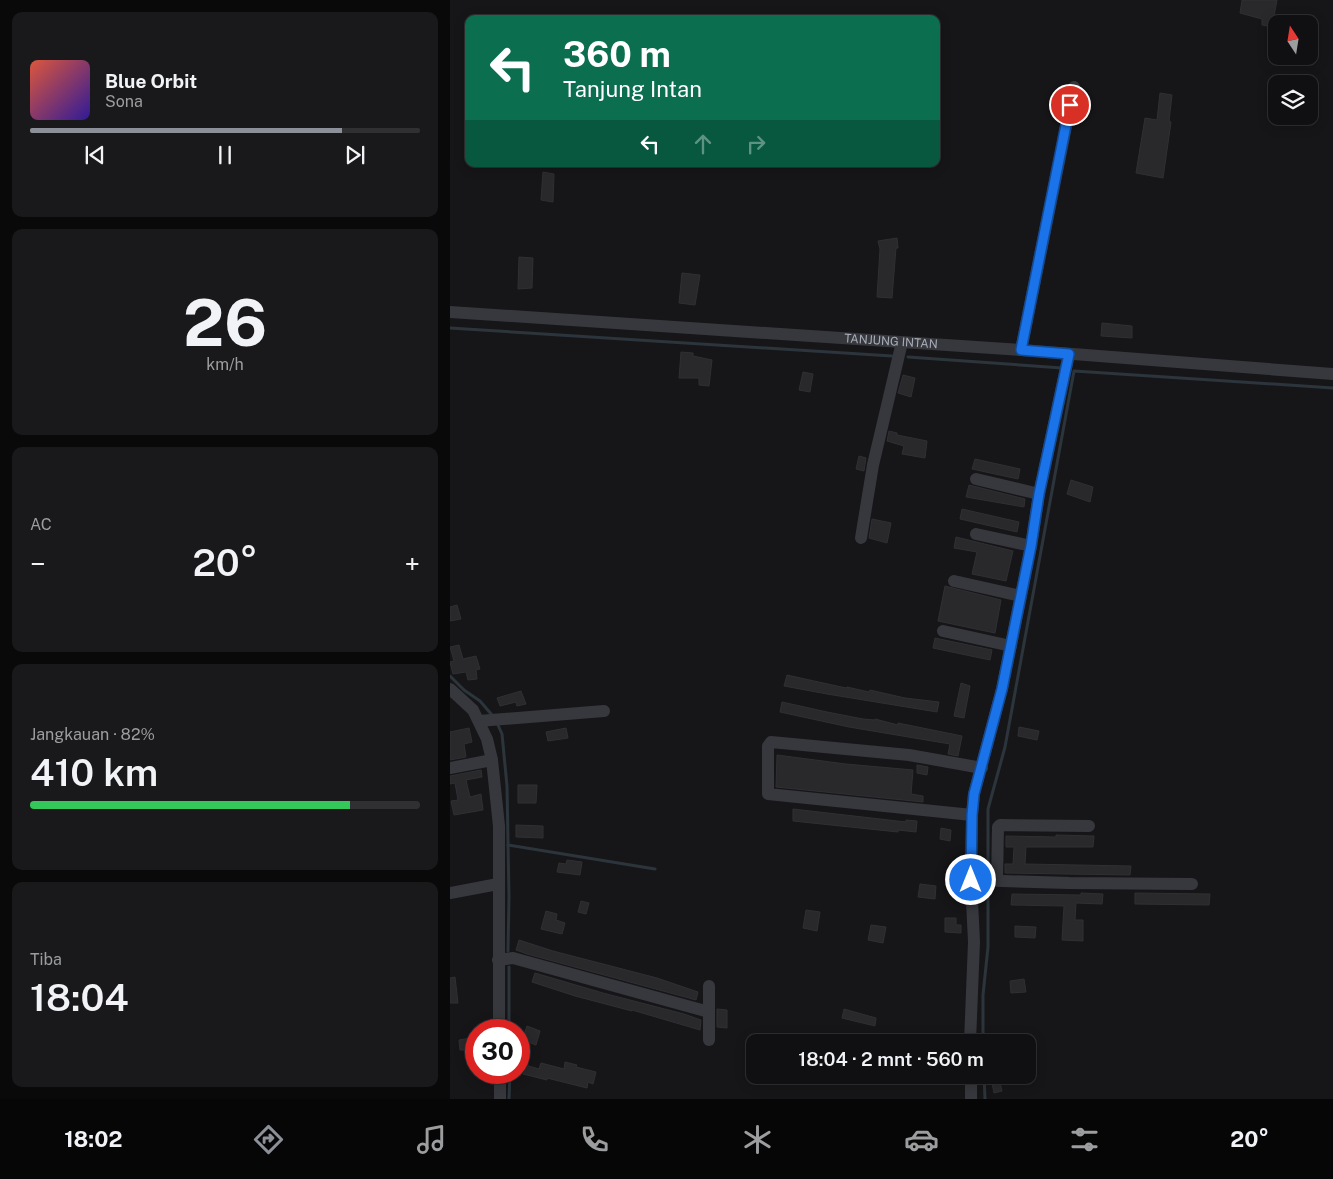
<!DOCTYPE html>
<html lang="id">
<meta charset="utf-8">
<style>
:root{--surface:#101012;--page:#19191b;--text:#f1f3f6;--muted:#9c9d9f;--line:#303032;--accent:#8c9099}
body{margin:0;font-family:"Public Sans",sans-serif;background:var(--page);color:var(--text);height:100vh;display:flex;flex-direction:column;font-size:19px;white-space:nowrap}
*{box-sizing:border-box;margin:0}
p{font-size:16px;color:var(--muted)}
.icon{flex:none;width:28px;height:28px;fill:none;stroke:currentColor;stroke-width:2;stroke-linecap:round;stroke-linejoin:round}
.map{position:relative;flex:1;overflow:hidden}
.side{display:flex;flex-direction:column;gap:12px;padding:12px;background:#09090a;width:450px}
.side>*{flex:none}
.hud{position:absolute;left:15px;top:15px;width:475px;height:152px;border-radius:10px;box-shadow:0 2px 12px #0003,0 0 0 1px var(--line);background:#0b6e4f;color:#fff;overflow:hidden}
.needle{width:32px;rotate:348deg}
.tools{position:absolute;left:818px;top:15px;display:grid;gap:10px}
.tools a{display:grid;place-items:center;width:50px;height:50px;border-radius:10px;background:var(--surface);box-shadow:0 2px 12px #0003,0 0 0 1px var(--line);font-size:25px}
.speed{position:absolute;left:15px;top:1019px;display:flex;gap:10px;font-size:25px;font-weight:700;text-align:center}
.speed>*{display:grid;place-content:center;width:65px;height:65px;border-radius:50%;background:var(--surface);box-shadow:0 2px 12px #0003,0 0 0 1px var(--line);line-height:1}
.speed .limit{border:8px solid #d22;background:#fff;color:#111}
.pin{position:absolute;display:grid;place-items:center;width:42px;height:42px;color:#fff;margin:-21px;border:2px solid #fff;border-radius:50%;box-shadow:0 1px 5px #0007}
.me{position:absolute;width:55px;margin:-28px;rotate:0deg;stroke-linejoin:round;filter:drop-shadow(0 0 4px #0008)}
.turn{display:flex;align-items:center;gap:18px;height:105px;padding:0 15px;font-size:22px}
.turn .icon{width:65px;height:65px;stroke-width:2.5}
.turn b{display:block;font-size:35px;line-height:42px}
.lanes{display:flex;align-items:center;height:48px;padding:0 15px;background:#0003;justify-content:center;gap:25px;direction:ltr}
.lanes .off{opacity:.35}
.big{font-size:38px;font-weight:600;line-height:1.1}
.side .card{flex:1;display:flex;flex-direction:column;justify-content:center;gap:8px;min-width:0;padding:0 18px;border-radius:10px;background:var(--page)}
.side .dial{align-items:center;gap:0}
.dial b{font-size:65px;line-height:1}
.song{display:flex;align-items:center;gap:15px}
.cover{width:60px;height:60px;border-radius:8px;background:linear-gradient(135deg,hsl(10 70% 55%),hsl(250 70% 35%))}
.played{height:5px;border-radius:2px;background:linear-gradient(90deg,var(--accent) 80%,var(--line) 80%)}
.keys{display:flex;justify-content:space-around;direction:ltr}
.heat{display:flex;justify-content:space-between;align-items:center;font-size:28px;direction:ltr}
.charge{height:8px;border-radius:4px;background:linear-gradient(90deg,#34c759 82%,var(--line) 0)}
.trip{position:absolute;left:296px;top:1034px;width:290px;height:50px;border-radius:10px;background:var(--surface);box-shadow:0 2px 12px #0003,0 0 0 1px var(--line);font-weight:600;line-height:50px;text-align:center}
.menu{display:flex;height:80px;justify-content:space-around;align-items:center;background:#060607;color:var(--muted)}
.menu .icon{width:35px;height:35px}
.menu .on{color:var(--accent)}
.menu b{font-size:22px;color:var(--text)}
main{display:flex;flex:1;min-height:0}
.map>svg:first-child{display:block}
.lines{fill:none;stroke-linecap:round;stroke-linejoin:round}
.stream{stroke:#2c353c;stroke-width:3}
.building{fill:#29292c;stroke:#303034}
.minor{stroke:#37383d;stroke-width:12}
.route-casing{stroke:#114b97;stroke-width:12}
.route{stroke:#1a73e8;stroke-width:9}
.labels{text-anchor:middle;stroke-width:5;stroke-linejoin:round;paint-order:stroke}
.street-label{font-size:12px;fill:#a8adb8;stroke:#111113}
</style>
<main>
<section class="side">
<div class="card">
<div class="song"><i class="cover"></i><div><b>Blue Orbit</b><p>Sona</p></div></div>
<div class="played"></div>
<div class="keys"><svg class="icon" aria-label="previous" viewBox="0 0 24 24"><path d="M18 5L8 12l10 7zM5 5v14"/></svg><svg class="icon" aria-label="pause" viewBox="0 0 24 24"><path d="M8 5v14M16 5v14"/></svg><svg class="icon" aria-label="next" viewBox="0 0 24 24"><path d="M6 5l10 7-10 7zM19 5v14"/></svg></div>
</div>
<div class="card dial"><b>26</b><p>km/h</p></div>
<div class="card"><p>AC</p>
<div class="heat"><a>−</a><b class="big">20°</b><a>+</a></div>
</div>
<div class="card"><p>Jangkauan · 82%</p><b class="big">410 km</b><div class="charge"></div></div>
<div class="card"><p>Tiba</p><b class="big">18:04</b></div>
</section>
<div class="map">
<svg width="883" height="1099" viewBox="0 0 883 1099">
<rect width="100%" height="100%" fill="#161618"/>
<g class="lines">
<g class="stream">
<polyline points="0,328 442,356"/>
<polyline points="458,357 612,368"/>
<polyline points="0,676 14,690 30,701 42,715"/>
<polyline points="47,723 52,734 57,786 59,897 58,951"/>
<polyline points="58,845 205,869"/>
<polyline points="538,877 538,809 555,747 624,371 883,388"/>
<polyline points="59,967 59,1030"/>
<polyline points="533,1042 533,995 538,947 538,883"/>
<polyline points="534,1075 535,1099"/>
<polyline points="59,1099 60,1072"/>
</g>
</g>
<g class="building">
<polygon points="792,0 827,0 822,27 812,25 812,19 790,13"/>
<polygon points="710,93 722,95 719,121 721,122 713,178 686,173 695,118 707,120"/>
<polygon points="93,172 104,174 103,202 91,200"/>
<polygon points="447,238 448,248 446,248 442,298 427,297 430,249 428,241"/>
<polygon points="69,257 83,258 82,288 68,289"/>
<polygon points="232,273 250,275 245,305 229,303"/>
<polygon points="652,323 682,326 682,338 651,336"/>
<polygon points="231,352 243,353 243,356 262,360 259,386 249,385 249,378 229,378"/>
<polygon points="353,372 363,374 360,392 349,390"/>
<polygon points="453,375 465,378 461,397 448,393"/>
<polygon points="439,431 447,433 447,435 477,441 475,458 452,454 454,446 437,441"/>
<polygon points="409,456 416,458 414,471 406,469"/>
<polygon points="525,459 570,469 568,479 522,469"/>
<polygon points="621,480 643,487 640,502 617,494"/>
<polygon points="519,485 575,499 574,507 516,497"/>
<polygon points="512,509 569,522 567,532 510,519"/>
<polygon points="422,519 441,523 437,543 419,538"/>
<polygon points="506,537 563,551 556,581 522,574 527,552 504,548"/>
<polygon points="495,586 551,600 545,633 488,621"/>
<polygon points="7,605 11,619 0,621 0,607"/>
<polygon points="485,638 542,650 540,660 483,648"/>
<polygon points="9,645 13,659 26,656 30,669 26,670 27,679 18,680 16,672 3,674 0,662 4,661 0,647"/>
<polygon points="337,675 396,688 397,687 419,692 420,690 455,698 489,702 487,712 377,694 334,686"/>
<polygon points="511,683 520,686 514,718 504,716"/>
<polygon points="71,691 76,704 67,706 66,702 50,706 47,698"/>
<polygon points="332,702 377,712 413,719 425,720 425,719 448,725 448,723 512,736 508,756 498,754 500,744 399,727 330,712"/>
<polygon points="569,727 589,731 587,740 568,736"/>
<polygon points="19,728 22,742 14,744 16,757 0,760 0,732"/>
<polygon points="116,728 118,738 98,741 96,732"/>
<polygon points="327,755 396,764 463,770 461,794 473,796 473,802 326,787"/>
<polygon points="467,765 478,767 477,775 467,773"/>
<polygon points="31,770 32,777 16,780 20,797 31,794 33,810 4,815 1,801 8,800 5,783 0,784 0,776"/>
<polygon points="68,785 87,785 86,803 68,803"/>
<polygon points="343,809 456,822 456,820 467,821 466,832 448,830 448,832 343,821"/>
<polygon points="66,825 93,826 93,838 66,837"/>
<polygon points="491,828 501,830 500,841 490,839"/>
<polygon points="606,835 644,836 643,847 576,847 575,864 681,866 680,875 555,873 555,864 563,864 564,847 556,847 556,836 606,837"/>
<polygon points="117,860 132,862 130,875 107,872 109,863 116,864"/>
<polygon points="470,884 486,886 485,899 468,897"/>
<polygon points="631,893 653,894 652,904 626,903 625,920 633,920 633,941 612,940 614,906 561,905 562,894 631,895"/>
<polygon points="685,893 760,894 759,905 685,904"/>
<polygon points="131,901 139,903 136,914 128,912"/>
<polygon points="356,910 370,912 367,931 353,928"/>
<polygon points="96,911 107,914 106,920 115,923 112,934 91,929"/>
<polygon points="495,918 506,918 506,925 511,925 511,933 495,932"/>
<polygon points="421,925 436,927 433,943 418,940"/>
<polygon points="565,926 586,927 585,938 565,937"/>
<polygon points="69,940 103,951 207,978 248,992 246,1000 77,954 66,950"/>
<polygon points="85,973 153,993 234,1014 251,1020 250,1030 182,1010 182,1011 125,996 82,982"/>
<polygon points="5,977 8,1003 0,1003 0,978"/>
<polygon points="574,979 576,992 561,993 560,981"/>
<polygon points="267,1009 277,1010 277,1028 267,1027"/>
<polygon points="394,1009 426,1018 425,1026 392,1018"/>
<polygon points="77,1026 90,1031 86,1045 72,1040"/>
<polygon points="26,1037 26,1069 21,1070 19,1050 10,1050 9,1040"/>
<polygon points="115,1062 127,1065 126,1067 146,1072 143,1084 138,1082 137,1088 97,1078 97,1080 73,1074 75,1065 89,1069 91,1063 114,1069"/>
<polygon points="550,1082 552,1091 544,1093 542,1083"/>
</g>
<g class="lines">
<g class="minor">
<path id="s1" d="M0 312 571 350 883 374"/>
<polyline points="571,350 624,87"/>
<polyline points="526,479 589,494"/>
<polyline points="526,534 581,546"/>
<polyline points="411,538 423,465 452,342"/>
<polyline points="504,581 571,596"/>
<polyline points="493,631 561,646"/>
<polyline points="0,689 23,710 37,739 42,760 49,826 49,1030"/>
<polyline points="29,721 154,711"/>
<polyline points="0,768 42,760"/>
<polyline points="522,815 318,794 318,746 321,742 459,755 532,768"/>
<polyline points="521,880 619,883 742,884"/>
<polyline points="547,880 548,827 550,825 639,826"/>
<polyline points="0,893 48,884"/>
<polyline points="48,960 63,958 259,1012"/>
<polyline points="259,1040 259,986"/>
<polyline points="520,1042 524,942 521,880 522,815 524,794 552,689 581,546 589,494 619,354"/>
<polyline points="50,1072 50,1099"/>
<polyline points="521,1075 521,1099"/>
</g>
</g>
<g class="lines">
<defs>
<polyline id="route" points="521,880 522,815 524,794 552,689 581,546 589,494 619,354 571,350 620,105"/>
</defs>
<use href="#route" class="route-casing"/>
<use href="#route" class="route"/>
</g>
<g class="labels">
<g class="street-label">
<text dy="4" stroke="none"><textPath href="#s1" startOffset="442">TANJUNG INTAN</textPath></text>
</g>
</g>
</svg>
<div class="tools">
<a><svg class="needle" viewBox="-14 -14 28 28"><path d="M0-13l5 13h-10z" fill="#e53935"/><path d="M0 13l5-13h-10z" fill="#9c9d9f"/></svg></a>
<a><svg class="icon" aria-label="layers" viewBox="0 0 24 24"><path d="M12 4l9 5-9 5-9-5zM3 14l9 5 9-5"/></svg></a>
</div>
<div class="speed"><div class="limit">30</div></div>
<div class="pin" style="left:620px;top:105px;background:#d93025"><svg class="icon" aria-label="arrive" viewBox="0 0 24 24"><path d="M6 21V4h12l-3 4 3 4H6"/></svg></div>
<svg class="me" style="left:521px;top:880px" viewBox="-20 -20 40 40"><circle r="17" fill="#1a73e8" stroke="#fff" stroke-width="3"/><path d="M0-11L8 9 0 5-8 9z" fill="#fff"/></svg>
<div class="trip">18:04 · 2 mnt · 560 m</div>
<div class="hud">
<div class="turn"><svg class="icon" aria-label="left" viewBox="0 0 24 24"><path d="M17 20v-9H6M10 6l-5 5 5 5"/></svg><div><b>360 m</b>Tanjung Intan</div></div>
<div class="lanes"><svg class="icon" aria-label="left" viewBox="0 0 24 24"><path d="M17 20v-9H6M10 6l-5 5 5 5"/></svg><svg class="icon off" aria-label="ahead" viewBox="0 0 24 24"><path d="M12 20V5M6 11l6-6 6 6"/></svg><svg class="icon off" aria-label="right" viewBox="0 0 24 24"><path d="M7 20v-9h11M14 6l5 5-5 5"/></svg></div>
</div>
</div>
</main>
<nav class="menu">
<b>18:02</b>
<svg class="icon on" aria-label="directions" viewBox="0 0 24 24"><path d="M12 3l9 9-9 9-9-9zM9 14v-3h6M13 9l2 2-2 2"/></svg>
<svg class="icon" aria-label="music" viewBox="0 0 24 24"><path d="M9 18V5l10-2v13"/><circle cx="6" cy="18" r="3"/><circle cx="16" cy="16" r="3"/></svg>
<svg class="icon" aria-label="phone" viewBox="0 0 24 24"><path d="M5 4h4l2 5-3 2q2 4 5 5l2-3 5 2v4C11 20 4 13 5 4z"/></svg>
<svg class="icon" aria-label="climate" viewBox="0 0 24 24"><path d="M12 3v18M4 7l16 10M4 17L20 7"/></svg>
<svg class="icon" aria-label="car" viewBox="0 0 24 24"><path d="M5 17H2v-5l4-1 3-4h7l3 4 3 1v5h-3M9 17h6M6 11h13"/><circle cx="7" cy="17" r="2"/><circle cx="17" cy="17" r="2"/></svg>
<svg class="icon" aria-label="filters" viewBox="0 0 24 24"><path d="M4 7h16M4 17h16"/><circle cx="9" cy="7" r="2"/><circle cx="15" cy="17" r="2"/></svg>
<b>20°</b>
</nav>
